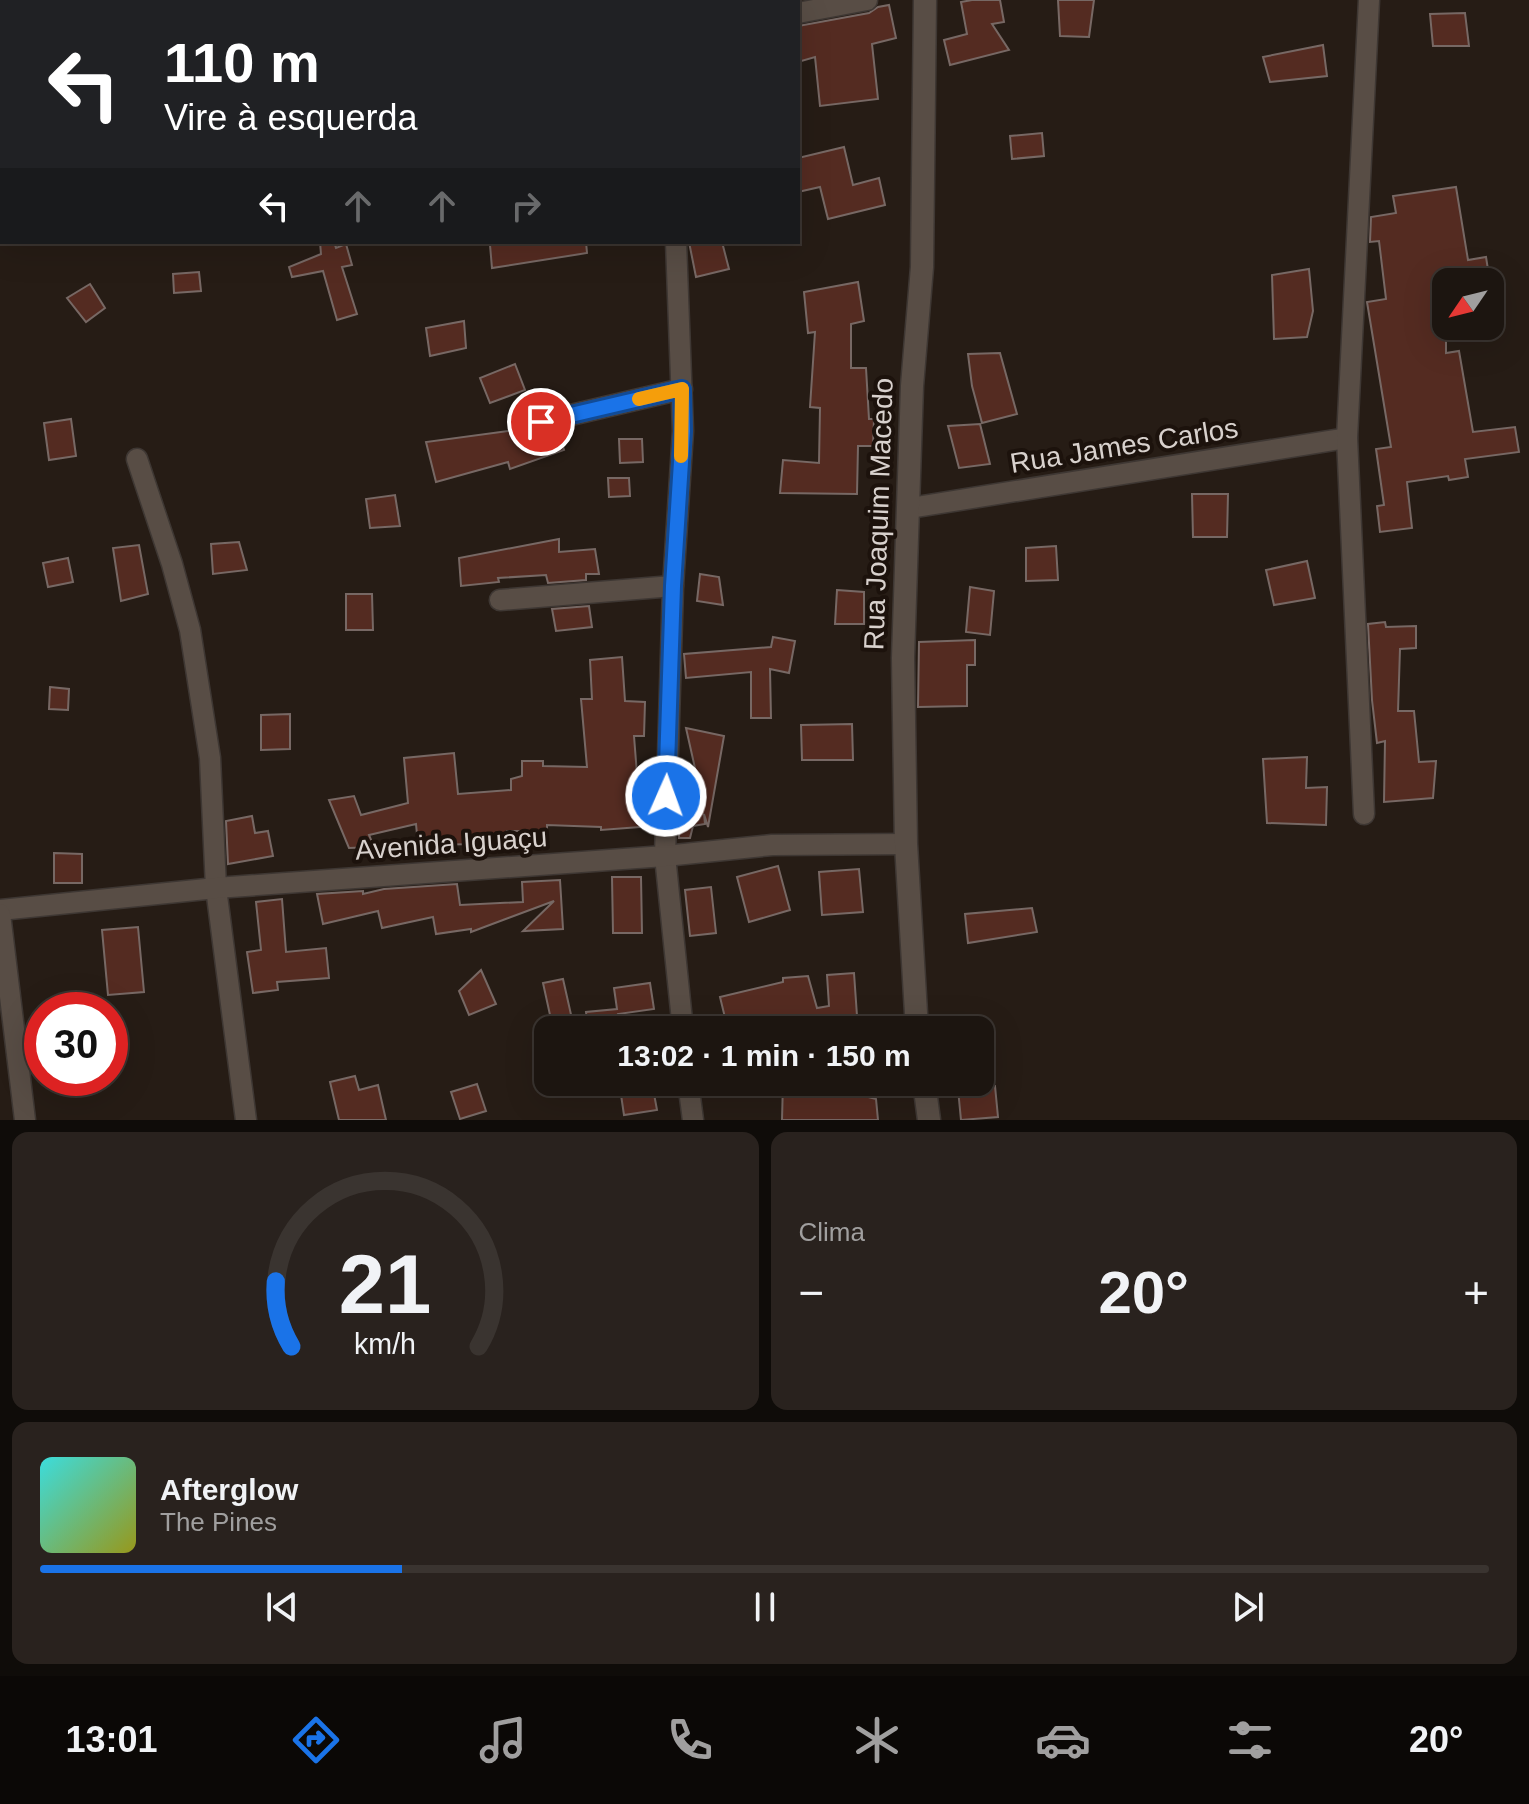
<!DOCTYPE html>
<html lang="pt">
<meta charset="utf-8">
<style>
:root{--surface:#1c1510;--page:#29221e;--text:#f1f3f6;--muted:#a09f9f;--line:#3a3430;--accent:#1a73e8}
body{margin:0;font-family:Arial,sans-serif;background:var(--page);color:var(--text);height:100vh;display:flex;flex-direction:column;font-size:30px;white-space:nowrap}
*{box-sizing:border-box;margin:0}
p{font-size:26px;color:var(--muted)}
.icon{flex:none;width:44px;height:44px;fill:none;stroke:currentColor;stroke-width:2;stroke-linecap:round;stroke-linejoin:round}
.map{position:relative;height:1120px;overflow:hidden}
.panel{display:flex;flex-direction:column;gap:12px;padding:12px;background:#0f0c09;flex:1}
.panel>*{flex:none}
.top-card{position:absolute;left:0px;top:0px;width:800px;height:244px;box-shadow:0 8px 32px #0002,0 0 0 2px var(--line);background:#202124;color:#fff;overflow:hidden}
.needle{width:52px;rotate:235deg}
.tools{position:absolute;left:1432px;top:268px;display:grid;gap:16px}
.tools a{display:grid;place-items:center;width:72px;height:72px;border-radius:16px;background:var(--surface);box-shadow:0 8px 32px #0002,0 0 0 2px var(--line);font-size:40px}
.speed{position:absolute;left:24px;top:992px;display:flex;gap:16px;font-size:40px;font-weight:700;text-align:center}
.speed>*{display:grid;place-content:center;width:104px;height:104px;border-radius:50%;background:var(--surface);box-shadow:0 8px 32px #0002,0 0 0 2px var(--line);line-height:1}
.speed .limit{border:12px solid #d22;background:#fff;color:#111}
.pin{position:absolute;display:grid;place-items:center;width:68px;height:68px;color:#fff;margin:-34px;border:4px solid #fff;border-radius:50%;box-shadow:0 2px 8px #0007}
.me{position:absolute;width:88px;margin:-44px;rotate:2deg;stroke-linejoin:round;filter:drop-shadow(0 0 6px #0008)}
.turn{display:flex;align-items:center;gap:28px;height:168px;padding:0 32px;font-size:36px}
.turn .icon{width:104px;height:104px;stroke-width:2.5}
.turn b{display:block;font-size:56px;line-height:68px}
.lanes{display:flex;align-items:center;height:76px;padding:0 32px;background:#0003;justify-content:center;gap:40px;direction:ltr}
.lanes .off{opacity:.35}
.big{font-size:60px;font-weight:700;line-height:1.1}
.panel .widget{flex:1;display:flex;flex-direction:column;justify-content:center;gap:12px;min-width:0;padding:0 28px;border-radius:16px;background:var(--page)}
.panel .dial{align-items:center;gap:0}
.dial svg{height:208px;overflow:visible;fill:none;stroke:var(--line);stroke-width:7;stroke-linecap:round;text-anchor:middle}
.dial text{fill:var(--text);stroke:none}
.song{display:flex;align-items:center;gap:24px}
.cover{width:96px;height:96px;border-radius:12px;background:linear-gradient(135deg,hsl(180 70% 55%),hsl(60 70% 35%))}
.played{height:8px;border-radius:4px;background:linear-gradient(90deg,var(--accent) 25%,var(--line) 25%)}
.keys{display:flex;justify-content:space-around;direction:ltr}
.heat{display:flex;justify-content:space-between;align-items:center;font-size:44px;direction:ltr}
.panel .tiles{flex:1;display:grid;gap:12px;grid-template-columns:1fr 1fr}
.widget:last-child{grid-column:span 2}
.trip{position:absolute;left:534px;top:1016px;width:460px;height:80px;border-radius:16px;background:var(--surface);box-shadow:0 8px 32px #0002,0 0 0 2px var(--line);font-weight:700;line-height:80px;text-align:center}
.tab-bar{display:flex;height:128px;justify-content:space-around;align-items:center;background:#0b0806;color:var(--muted)}
.tab-bar .icon{width:56px;height:56px}
.tab-bar .active{color:var(--accent)}
.tab-bar b{font-size:36px;color:var(--text)}
.map>svg:first-child{display:block}
.building{fill:#542b21;stroke:#776864;stroke-width:2}
.lines{fill:none;stroke-linecap:round;stroke-linejoin:round}
.minor-casing{stroke:#3e3733;stroke-width:23}
.tertiary-casing{stroke:#3e3733;stroke-width:25}
.minor{stroke:#584d45;stroke-width:20}
.tertiary{stroke:#584d45;stroke-width:22}
.route-casing{stroke:#114b97;stroke-width:20}
.route{stroke:#1a73e8;stroke-width:14}
.slow{stroke:#f59e0b;stroke-width:14}
.labels{text-anchor:middle;stroke-width:8;stroke-linejoin:round;paint-order:stroke}
.street-label{font-size:28px;fill:#d8d1cd;stroke:#1c120c}
</style>
<div class="map">
<svg width="1529" height="1120" viewBox="0 0 1529 1120">
<rect width="100%" height="100%" fill="#261c15"/>
<g class="building">
<polygon points="972,0 1000,0 1004,22 992,24 1009,50 950,65 944,40 967,34 961,2"/>
<polygon points="1058,0 1094,0 1089,37 1060,36"/>
<polygon points="889,5 896,38 872,44 878,99 820,106 815,57 798,62 798,26 869,13 878,7"/>
<polygon points="1465,13 1469,46 1433,46 1430,14"/>
<polygon points="1323,45 1327,76 1270,82 1263,57"/>
<polygon points="1042,133 1044,156 1012,159 1010,136"/>
<polygon points="844,147 853,185 879,178 885,205 828,219 820,187 798,192 798,158"/>
<polygon points="1456,187 1468,260 1486,257 1490,282 1446,282 1446,353 1459,351 1473,432 1515,427 1519,452 1465,459 1468,477 1449,480 1448,476 1407,482 1412,528 1380,532 1377,506 1384,505 1376,449 1391,447 1367,302 1386,299 1379,241 1370,242 1371,217 1396,213 1393,196"/>
<polygon points="320,242 334,242 336,248 346,244 352,265 342,267 357,314 337,320 323,271 292,277 289,267 321,254"/>
<polygon points="503,242 586,242 587,253 492,268 490,245"/>
<polygon points="689,242 722,242 729,269 696,277"/>
<polygon points="1309,269 1313,311 1307,337 1274,339 1272,275"/>
<polygon points="199,272 201,291 174,293 173,274"/>
<polygon points="858,282 864,321 851,324 851,368 866,368 869,419 874,419 873,446 858,446 857,494 780,493 783,460 819,463 820,408 810,407 815,332 808,333 804,292"/>
<polygon points="90,284 105,308 86,322 67,298"/>
<polygon points="464,321 466,348 430,356 426,328"/>
<polygon points="1000,353 1017,414 982,423 972,386 968,354"/>
<polygon points="515,364 525,390 490,403 480,378"/>
<polygon points="71,419 76,456 49,460 44,423"/>
<polygon points="980,424 990,464 959,468 948,426"/>
<polygon points="530,428 538,435 558,431 564,450 510,469 508,462 436,482 426,442"/>
<polygon points="619,439 642,439 643,462 620,463"/>
<polygon points="608,478 629,478 630,496 609,497"/>
<polygon points="1192,494 1228,494 1227,537 1193,537"/>
<polygon points="395,495 400,526 370,528 366,499"/>
<polygon points="559,539 559,552 595,549 599,574 586,574 586,580 548,583 546,575 498,578 499,582 461,586 459,558"/>
<polygon points="239,542 247,570 213,574 211,544"/>
<polygon points="139,545 148,594 121,601 113,548"/>
<polygon points="1056,546 1058,580 1026,581 1026,548"/>
<polygon points="68,558 73,582 48,587 43,563"/>
<polygon points="1307,561 1315,598 1274,605 1266,570"/>
<polygon points="700,574 719,577 723,605 697,601"/>
<polygon points="970,587 994,591 990,635 966,632"/>
<polygon points="837,590 864,592 864,624 835,624"/>
<polygon points="346,594 372,594 373,630 346,630"/>
<polygon points="589,606 592,627 556,631 552,609"/>
<polygon points="1385,622 1386,627 1416,626 1416,648 1400,649 1398,711 1414,711 1419,762 1436,761 1433,798 1384,802 1385,741 1377,743 1372,700 1368,624"/>
<polygon points="773,637 795,641 789,673 770,669 771,718 751,718 751,672 686,678 684,654 771,647"/>
<polygon points="975,640 975,665 967,665 967,706 918,707 919,642"/>
<polygon points="622,657 625,701 645,702 644,736 634,736 639,800 654,797 653,826 601,830 601,827 547,825 547,831 507,831 508,844 480,846 480,844 418,845 416,824 369,835 374,847 349,848 329,800 354,796 361,815 408,803 404,758 454,753 458,794 511,790 511,779 522,776 522,761 543,761 543,766 587,767 581,699 592,699 590,660"/>
<polygon points="50,687 69,689 68,710 49,709"/>
<polygon points="290,714 290,749 261,750 261,715"/>
<polygon points="852,724 853,760 802,760 801,725"/>
<polygon points="686,728 724,736 708,827 704,814 705,824 693,826 690,838 679,838 680,791 699,786"/>
<polygon points="1307,757 1306,788 1327,787 1326,825 1267,823 1263,759"/>
<polygon points="252,816 255,833 268,831 273,856 228,864 226,821"/>
<polygon points="54,853 82,854 82,883 54,883"/>
<polygon points="778,866 790,910 749,922 737,877"/>
<polygon points="859,869 863,912 822,915 819,872"/>
<polygon points="612,877 641,877 642,933 613,933"/>
<polygon points="560,880 563,929 523,931 554,901 471,932 471,929 436,934 433,917 382,928 378,911 323,924 317,894 363,891 363,894 384,889 457,884 460,905 523,902 522,882"/>
<polygon points="711,887 716,933 690,936 685,890"/>
<polygon points="282,899 286,952 326,948 329,978 277,982 278,990 253,993 247,952 261,950 256,902"/>
<polygon points="1032,908 1037,932 968,943 965,914"/>
<polygon points="138,927 144,992 108,995 102,930"/>
<polygon points="481,970 496,1004 469,1015 459,991"/>
<polygon points="854,973 858,1030 786,1030 786,1022 752,1030 728,1030 720,997 783,982 783,978 808,976 817,1008 829,1006 827,975"/>
<polygon points="563,979 572,1019 552,1024 543,983"/>
<polygon points="650,983 654,1009 618,1014 620,1030 588,1030 586,1012 617,1009 614,988"/>
<polygon points="355,1076 359,1090 378,1085 386,1120 339,1120 330,1082"/>
<polygon points="783,1082 867,1082 868,1097 876,1099 878,1120 782,1120"/>
<polygon points="652,1083 657,1110 624,1115 620,1088"/>
<polygon points="477,1084 486,1111 460,1119 451,1092"/>
<polygon points="995,1086 998,1117 961,1120 958,1089"/>
</g>
<g class="lines">
<defs>
<g id="minor">
<polyline points="656,0 656,2"/>
<polyline points="494,2 502,0"/>
<polyline points="798,13 867,0"/>
<polyline points="0,158 2,156"/>
<polyline points="676,242 683,431 673,586 665,856 683,1030"/>
<polyline points="541,422 682,389"/>
<polyline points="137,459 172,564 190,630 210,758 216,888 246,1120"/>
<polyline points="910,508 1347,438"/>
<polyline points="500,600 673,586"/>
<polyline points="1364,814 1347,438 1369,0"/>
<polyline points="0,910 216,888 665,856 772,845 906,844"/>
<polyline points="0,914 25,1120"/>
<polyline points="688,1082 693,1120"/>
</g>
<g id="tertiary">
<polyline points="917,1030 906,844 903,658 912,386 922,267 925,0"/>
<polyline points="924,1082 929,1120"/>
</g>
</defs>
<use href="#minor" class="minor-casing"/>
<use href="#tertiary" class="tertiary-casing"/>
<use href="#minor" class="minor"/>
<use href="#tertiary" class="tertiary"/>
</g>
<g class="lines">
<defs>
<polyline id="route" points="541,422 682,389 683,431 673,586 666,796"/>
</defs>
<use href="#route" class="route-casing"/>
<use href="#route" class="route"/>
<polyline class="slow" points="639,399 682,389 681,456"/>
</g>
<g class="labels">
<g class="street-label">
<text transform="translate(1124 445) rotate(-9)" y="10">Rua James Carlos</text>
<text transform="translate(878 514) rotate(-88)" y="10">Rua Joaquim Macedo</text>
<text transform="translate(451 843) rotate(-4)" y="10">Avenida Iguaçu</text>
</g>
</g>
</svg>
<div class="tools">
<a><svg class="needle" viewBox="-14 -14 28 28"><path d="M0-13l5 13h-10z" fill="#e53935"/><path d="M0 13l5-13h-10z" fill="#a09f9f"/></svg></a>
</div>
<div class="speed"><div class="limit">30</div></div>
<div class="pin" style="left:541px;top:422px;background:#d93025"><svg class="icon" aria-label="arrive" viewBox="0 0 24 24"><path d="M6 21V4h12l-3 4 3 4H6"/></svg></div>
<svg class="me" style="left:666px;top:796px" viewBox="-20 -20 40 40"><circle r="17" fill="#1a73e8" stroke="#fff" stroke-width="3"/><path d="M0-11L8 9 0 5-8 9z" fill="#fff"/></svg>
<div class="trip">13:02 · 1 min · 150 m</div>
<div class="top-card">
<div class="turn"><svg class="icon" aria-label="left" viewBox="0 0 24 24"><path d="M17 20v-9H6M10 6l-5 5 5 5"/></svg><div><b>110 m</b>Vire à esquerda</div></div>
<div class="lanes"><svg class="icon" aria-label="left" viewBox="0 0 24 24"><path d="M17 20v-9H6M10 6l-5 5 5 5"/></svg><svg class="icon off" aria-label="ahead" viewBox="0 0 24 24"><path d="M12 20V5M6 11l6-6 6 6"/></svg><svg class="icon off" aria-label="ahead" viewBox="0 0 24 24"><path d="M12 20V5M6 11l6-6 6 6"/></svg><svg class="icon off" aria-label="right" viewBox="0 0 24 24"><path d="M7 20v-9h11M14 6l5 5-5 5"/></svg></div>
</div>
</div>
<section class="panel">
<div class="tiles">
<div class="widget dial"><svg viewBox="0 0 100 80">
<path d="M14 69A42 42 0 1 1 86 69"/>
<path d="M14 69A42 42 0 0 1 8 44" stroke="#1a73e8"/>
<text x="50" y="56" font-size="32" font-weight="700">21</text>
<text x="50" y="72" font-size="11">km/h</text>
</svg></div>
<div class="widget"><p>Clima</p>
<div class="heat"><a>−</a><b class="big">20°</b><a>+</a></div>
</div>
<div class="widget">
<div class="song"><i class="cover"></i><div><b>Afterglow</b><p>The Pines</p></div></div>
<div class="played"></div>
<div class="keys"><svg class="icon" aria-label="previous" viewBox="0 0 24 24"><path d="M18 5L8 12l10 7zM5 5v14"/></svg><svg class="icon" aria-label="pause" viewBox="0 0 24 24"><path d="M8 5v14M16 5v14"/></svg><svg class="icon" aria-label="next" viewBox="0 0 24 24"><path d="M6 5l10 7-10 7zM19 5v14"/></svg></div>
</div>
</div>
</section>
<nav class="tab-bar">
<b>13:01</b>
<svg class="icon active" aria-label="directions" viewBox="0 0 24 24"><path d="M12 3l9 9-9 9-9-9zM9 14v-3h6M13 9l2 2-2 2"/></svg>
<svg class="icon" aria-label="music" viewBox="0 0 24 24"><path d="M9 18V5l10-2v13"/><circle cx="6" cy="18" r="3"/><circle cx="16" cy="16" r="3"/></svg>
<svg class="icon" aria-label="phone" viewBox="0 0 24 24"><path d="M5 4h4l2 5-3 2q2 4 5 5l2-3 5 2v4C11 20 4 13 5 4z"/></svg>
<svg class="icon" aria-label="climate" viewBox="0 0 24 24"><path d="M12 3v18M4 7l16 10M4 17L20 7"/></svg>
<svg class="icon" aria-label="car" viewBox="0 0 24 24"><path d="M5 17H2v-5l4-1 3-4h7l3 4 3 1v5h-3M9 17h6M6 11h13"/><circle cx="7" cy="17" r="2"/><circle cx="17" cy="17" r="2"/></svg>
<svg class="icon" aria-label="filters" viewBox="0 0 24 24"><path d="M4 7h16M4 17h16"/><circle cx="9" cy="7" r="2"/><circle cx="15" cy="17" r="2"/></svg>
<b>20°</b>
</nav>
